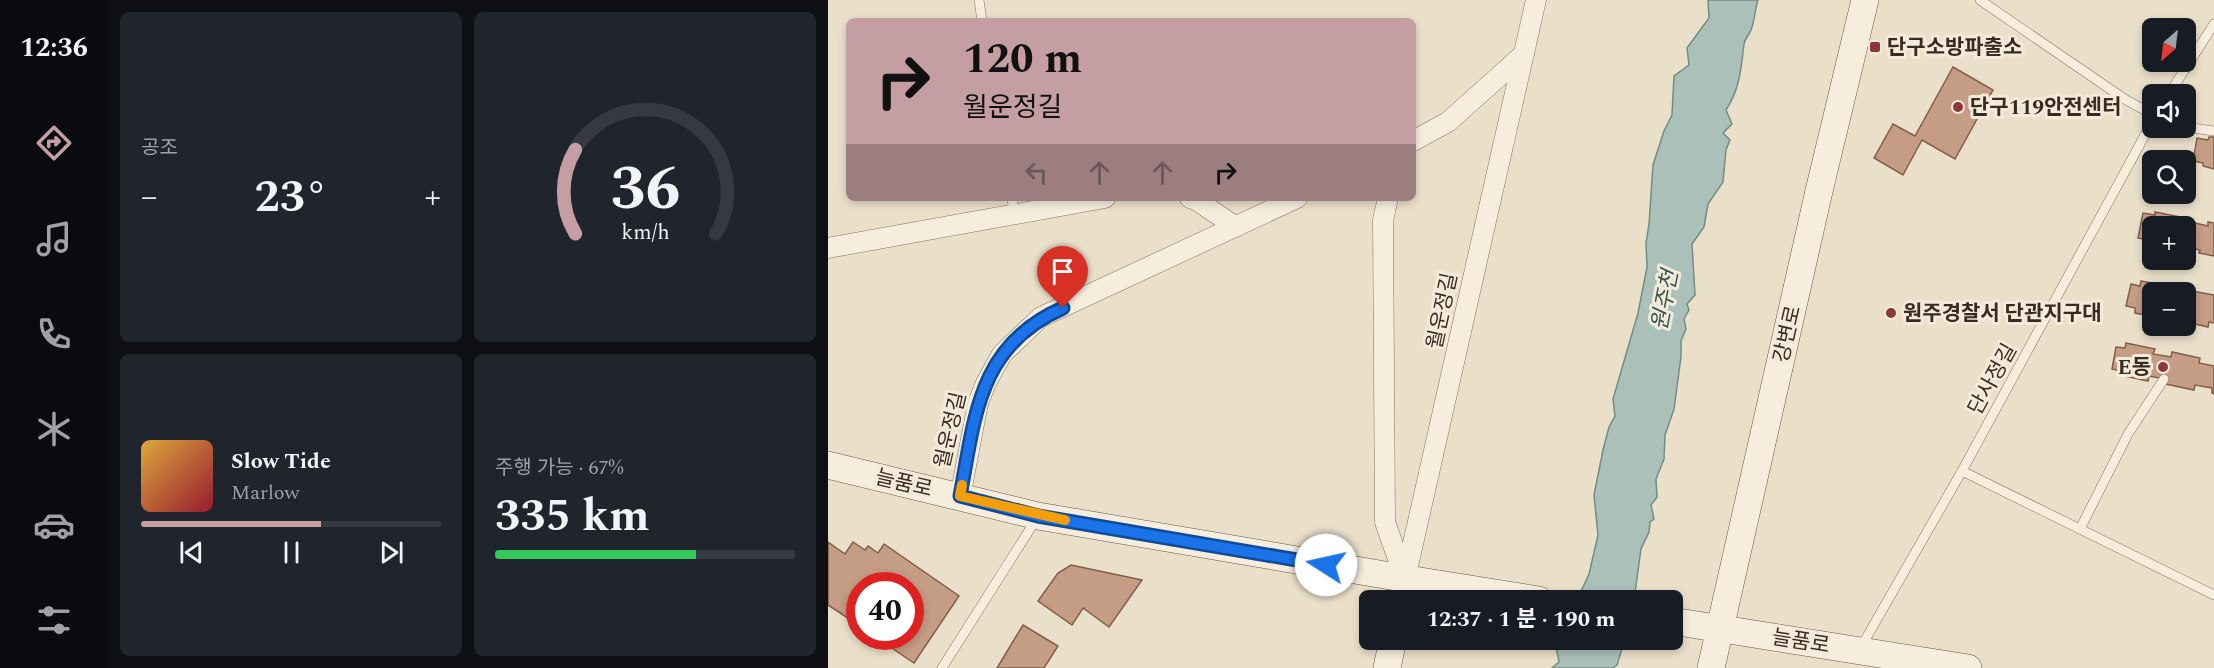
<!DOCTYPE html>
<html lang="ko">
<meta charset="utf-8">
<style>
:root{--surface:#171b24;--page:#20242c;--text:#f1f3f6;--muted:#9ea1a6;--line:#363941;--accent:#c49ea2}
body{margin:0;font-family:Spectral,"Noto Sans KR",serif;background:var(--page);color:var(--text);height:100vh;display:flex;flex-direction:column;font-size:22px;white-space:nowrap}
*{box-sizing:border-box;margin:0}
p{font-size:20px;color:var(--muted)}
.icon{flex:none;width:33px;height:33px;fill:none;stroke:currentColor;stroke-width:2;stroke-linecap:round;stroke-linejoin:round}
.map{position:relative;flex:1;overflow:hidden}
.panel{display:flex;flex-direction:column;gap:12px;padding:12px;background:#0d0f14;width:720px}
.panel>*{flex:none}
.hud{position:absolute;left:18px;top:18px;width:570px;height:183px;border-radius:9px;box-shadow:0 3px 9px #0003;background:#c49ea2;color:#111;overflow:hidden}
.needle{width:39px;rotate:208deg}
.buttons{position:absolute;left:1314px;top:18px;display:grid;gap:12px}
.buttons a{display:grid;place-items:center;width:54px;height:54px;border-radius:9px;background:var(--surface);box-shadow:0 3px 9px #0003;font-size:30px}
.speed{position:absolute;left:18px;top:572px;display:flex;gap:12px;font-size:30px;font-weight:700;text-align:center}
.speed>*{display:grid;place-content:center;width:78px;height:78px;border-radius:50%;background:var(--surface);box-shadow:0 3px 9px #0003;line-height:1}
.speed .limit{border:9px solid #d22;background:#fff;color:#111}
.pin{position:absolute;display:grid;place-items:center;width:51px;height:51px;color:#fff;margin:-62px -26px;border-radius:50% 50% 50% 0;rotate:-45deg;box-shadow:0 0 6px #0007}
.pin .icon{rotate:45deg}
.me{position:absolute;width:66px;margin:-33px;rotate:280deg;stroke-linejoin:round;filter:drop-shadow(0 0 4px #0008)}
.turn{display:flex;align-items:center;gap:21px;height:126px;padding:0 18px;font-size:27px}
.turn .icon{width:78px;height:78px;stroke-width:2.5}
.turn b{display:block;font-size:42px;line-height:51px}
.lanes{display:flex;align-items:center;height:57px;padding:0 18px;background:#0003;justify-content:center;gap:30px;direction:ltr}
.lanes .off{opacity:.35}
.big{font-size:45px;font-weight:700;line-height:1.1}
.panel .widget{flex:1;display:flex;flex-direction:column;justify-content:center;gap:9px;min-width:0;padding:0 21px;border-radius:9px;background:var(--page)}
.panel .dial{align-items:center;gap:0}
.dial svg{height:156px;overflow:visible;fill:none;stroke:var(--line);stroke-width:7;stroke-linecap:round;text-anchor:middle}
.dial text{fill:var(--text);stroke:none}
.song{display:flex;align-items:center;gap:18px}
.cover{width:72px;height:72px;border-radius:9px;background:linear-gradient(135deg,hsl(40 70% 55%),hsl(350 70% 35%))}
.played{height:6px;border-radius:3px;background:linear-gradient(90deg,var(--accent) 60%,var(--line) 60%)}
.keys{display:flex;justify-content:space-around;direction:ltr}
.heat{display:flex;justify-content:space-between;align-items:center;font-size:33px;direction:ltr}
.charge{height:9px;border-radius:4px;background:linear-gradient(90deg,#34c759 67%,var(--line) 0)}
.panel .tiles{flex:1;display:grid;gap:12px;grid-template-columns:repeat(2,1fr)}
.trip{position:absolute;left:531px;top:590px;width:324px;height:60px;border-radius:9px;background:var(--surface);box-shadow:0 3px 9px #0003;font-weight:700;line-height:60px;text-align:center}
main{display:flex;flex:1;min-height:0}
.menu{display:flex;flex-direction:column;width:108px;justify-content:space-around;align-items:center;background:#090b0e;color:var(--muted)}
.menu .icon{width:42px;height:42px}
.menu .active{color:var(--accent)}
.menu b{font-size:27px;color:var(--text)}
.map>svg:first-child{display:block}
.water{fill:#aac0b8;stroke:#718d85;stroke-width:1.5}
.building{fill:#c59c84;stroke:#825d49;stroke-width:1.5}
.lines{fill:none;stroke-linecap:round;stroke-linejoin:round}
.lane-casing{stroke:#867360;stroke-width:10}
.street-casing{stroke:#867360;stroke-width:21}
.secondary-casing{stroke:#685443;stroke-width:28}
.lane{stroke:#f6eddd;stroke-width:9}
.street{stroke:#f6eddd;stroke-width:20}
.secondary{stroke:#f6eddd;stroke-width:27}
.route-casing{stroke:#114b97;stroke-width:15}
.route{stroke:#1a73e8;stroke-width:10}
.slow{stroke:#f59e0b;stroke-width:10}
.poi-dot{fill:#8e363b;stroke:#f3ead9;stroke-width:2}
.labels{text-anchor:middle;stroke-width:6;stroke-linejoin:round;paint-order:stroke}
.poi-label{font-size:21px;font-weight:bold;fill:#382c22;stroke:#f3ead9;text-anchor:start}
.street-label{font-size:21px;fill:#382c22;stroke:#f3ead9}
.water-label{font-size:22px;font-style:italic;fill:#335652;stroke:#f3ead9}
</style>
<main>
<nav class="menu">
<b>12:36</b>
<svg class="icon active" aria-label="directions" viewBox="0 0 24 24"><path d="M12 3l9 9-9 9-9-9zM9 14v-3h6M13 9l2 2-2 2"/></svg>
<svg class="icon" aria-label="music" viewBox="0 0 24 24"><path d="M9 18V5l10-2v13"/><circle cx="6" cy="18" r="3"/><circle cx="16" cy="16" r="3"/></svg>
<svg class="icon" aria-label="phone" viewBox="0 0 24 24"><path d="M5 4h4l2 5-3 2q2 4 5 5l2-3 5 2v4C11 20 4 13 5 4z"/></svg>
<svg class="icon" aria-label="climate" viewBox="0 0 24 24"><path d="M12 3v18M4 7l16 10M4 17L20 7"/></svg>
<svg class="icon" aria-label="car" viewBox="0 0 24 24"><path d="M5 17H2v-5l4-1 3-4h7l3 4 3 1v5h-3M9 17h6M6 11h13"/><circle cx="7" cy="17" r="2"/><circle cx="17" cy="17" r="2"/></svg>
<svg class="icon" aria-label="filters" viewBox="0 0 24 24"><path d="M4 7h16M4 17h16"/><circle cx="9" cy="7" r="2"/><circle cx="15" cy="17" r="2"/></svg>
</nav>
<section class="panel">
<div class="tiles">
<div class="widget"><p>공조</p>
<div class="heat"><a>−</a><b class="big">23°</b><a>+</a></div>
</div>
<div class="widget dial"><svg viewBox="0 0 100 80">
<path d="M14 69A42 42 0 1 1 86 69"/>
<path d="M14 69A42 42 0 0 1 14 26" stroke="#c49ea2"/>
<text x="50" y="56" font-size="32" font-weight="700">36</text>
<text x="50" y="72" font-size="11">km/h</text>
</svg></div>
<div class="widget">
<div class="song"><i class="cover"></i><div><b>Slow Tide</b><p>Marlow</p></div></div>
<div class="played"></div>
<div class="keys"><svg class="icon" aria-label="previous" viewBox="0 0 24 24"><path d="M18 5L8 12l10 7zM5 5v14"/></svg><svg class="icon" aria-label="pause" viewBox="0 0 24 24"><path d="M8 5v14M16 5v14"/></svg><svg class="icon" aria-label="next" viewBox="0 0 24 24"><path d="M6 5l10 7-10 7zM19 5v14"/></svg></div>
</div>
<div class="widget"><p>주행 가능 · 67%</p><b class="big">335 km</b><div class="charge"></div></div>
</div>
</section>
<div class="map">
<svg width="1386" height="668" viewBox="0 0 1386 668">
<rect width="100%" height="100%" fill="#eae0ca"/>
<g class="water">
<path d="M880 0H930C927 9 927 18 924 27 923 34 917 37 916 44 913 68 912 89 898 110L904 124 895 133 902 140 898 150 895 182 880 204 876 227 864 244 867 295 859 304 861 310 856 319 858 329 853 341V357L846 409 837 435 836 459 828 479 829 497 823 505 826 519 822 522 821 532 813 549 806 600H749L761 574 770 535 766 495 775 450 781 427 787 416 785 399 810 313 819 267 818 243 821 224 825 165 836 131 844 115 846 76 861 65 859 48 881 18Z"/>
<polygon points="729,639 797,639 789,665 785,668 724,668 731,662 727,641"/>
</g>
<g class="building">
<polygon points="1125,67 1165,90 1127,159 1094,140 1075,175 1046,158 1065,124 1087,136"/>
<polygon points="1381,137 1386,137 1386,169 1375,166 1375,163 1365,161 1369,138 1380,140"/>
<polygon points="1327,212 1358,218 1358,221 1380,226 1380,222 1386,223 1386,256 1371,253 1372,250 1358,247 1358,250 1358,226 1324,226 1324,244 1319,243 1320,240 1310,238 1315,213 1327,215"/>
<polygon points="1313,281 1341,286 1340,291 1347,292 1324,292 1324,316 1307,313 1307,308 1298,306 1303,284 1312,286"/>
<polygon points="1358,290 1386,295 1386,323 1381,322 1380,327 1358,322"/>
<polygon points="1298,343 1327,349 1325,354 1343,357 1344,352 1372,358 1371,363 1386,366 1386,394 1384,393 1384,388 1367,385 1366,390 1337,384 1338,379 1321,376 1320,381 1292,375 1293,371 1284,369 1288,347 1297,348"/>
<polygon points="0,542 17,554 25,542 37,550 40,546 50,553 56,544 131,596 86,663 46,636 82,636 82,585 32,585 32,626 0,605"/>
<polygon points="243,565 314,580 281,627 255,608 244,625 210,601 230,573"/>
<polygon points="195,625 230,646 216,668 169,668"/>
</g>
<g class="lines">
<defs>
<g id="lane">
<polyline points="151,0 154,21"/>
<polyline points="1152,0 1298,100 1324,114"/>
<polyline points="1341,94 1386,24"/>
<polyline points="1358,127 1386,131"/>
<polyline points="184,198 186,214"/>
<polyline points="1134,471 1386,595"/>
<polyline points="1252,529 1300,434 1336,379"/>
<polyline points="1033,647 1134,471 1324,122"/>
<polyline points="114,668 209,518"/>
</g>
<g id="street">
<polyline points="585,141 620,122 696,54"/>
<polyline points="362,198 368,200 408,227"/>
<polyline points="560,198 555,220 557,522 577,579"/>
<polyline points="0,248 277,198"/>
<polyline points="132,497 150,403 158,383 174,354 213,317 469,198"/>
<polyline points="577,579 708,0"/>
</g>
<g id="secondary">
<polyline points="0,465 210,516 598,582 711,600"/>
<polyline points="844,621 1140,668"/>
<polyline points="559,668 565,639"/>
<polyline points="883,668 991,191 1037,0"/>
</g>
</defs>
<use href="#lane" class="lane-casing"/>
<use href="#street" class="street-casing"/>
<use href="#secondary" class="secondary-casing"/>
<use href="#lane" class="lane"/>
<use href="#street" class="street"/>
<use href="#secondary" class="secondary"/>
</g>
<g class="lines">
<defs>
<path id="route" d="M235 308C150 345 147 417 132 496L210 516 498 565"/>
</defs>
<use href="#route" class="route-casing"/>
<use href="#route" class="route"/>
<polyline class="slow" points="134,485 132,496 237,520"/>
</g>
<g class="poi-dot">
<rect x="1041" y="41" width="12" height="12" rx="3"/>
<circle cx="1130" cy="107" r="6"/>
<circle cx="1063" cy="313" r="6"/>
<circle cx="1335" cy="367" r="6"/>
</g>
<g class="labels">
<g class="poi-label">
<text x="1059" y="54">단구소방파출소</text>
<text x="1142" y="114">단구119안전센터</text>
<text x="1075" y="320">원주경찰서 단관지구대</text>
<text x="1323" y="374" text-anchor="end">E동</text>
</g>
<g class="street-label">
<text transform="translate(614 311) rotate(-78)" y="7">월운정길</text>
<text transform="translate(959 334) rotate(-77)" y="7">강변로</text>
<text transform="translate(1164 379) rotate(-61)" y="7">단사정길</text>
<text transform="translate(122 430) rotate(-77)" y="7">월운정길</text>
<text transform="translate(76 483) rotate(13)" y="7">늘품로</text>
<text transform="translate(973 641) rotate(9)" y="7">늘품로</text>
</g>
<g class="water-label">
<text transform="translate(836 300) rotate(-79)" y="8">원주천</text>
</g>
</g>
</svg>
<div class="buttons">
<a><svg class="needle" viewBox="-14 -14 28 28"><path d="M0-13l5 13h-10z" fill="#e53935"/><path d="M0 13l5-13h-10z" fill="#9ea1a6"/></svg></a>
<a><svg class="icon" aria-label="sound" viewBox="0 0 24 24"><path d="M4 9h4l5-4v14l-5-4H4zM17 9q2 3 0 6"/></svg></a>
<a><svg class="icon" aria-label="search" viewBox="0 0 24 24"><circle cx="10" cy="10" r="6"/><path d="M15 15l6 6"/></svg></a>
<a>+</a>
<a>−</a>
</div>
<div class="speed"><div class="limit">40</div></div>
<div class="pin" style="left:235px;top:308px;background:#d93025"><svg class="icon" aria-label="arrive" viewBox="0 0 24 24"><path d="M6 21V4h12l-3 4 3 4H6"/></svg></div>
<svg class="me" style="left:498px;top:565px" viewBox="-20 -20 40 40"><circle r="19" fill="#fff"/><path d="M0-13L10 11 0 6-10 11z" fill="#1a73e8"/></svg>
<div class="trip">12:37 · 1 분 · 190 m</div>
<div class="hud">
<div class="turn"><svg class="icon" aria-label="right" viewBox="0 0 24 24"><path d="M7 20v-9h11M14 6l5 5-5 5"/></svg><div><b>120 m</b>월운정길</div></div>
<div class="lanes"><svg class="icon off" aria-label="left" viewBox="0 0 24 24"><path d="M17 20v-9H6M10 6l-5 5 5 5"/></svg><svg class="icon off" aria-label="ahead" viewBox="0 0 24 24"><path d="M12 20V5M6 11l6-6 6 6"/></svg><svg class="icon off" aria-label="ahead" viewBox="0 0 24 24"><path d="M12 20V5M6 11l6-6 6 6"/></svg><svg class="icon" aria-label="right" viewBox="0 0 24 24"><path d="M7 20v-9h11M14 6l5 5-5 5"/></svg></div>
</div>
</div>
</main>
